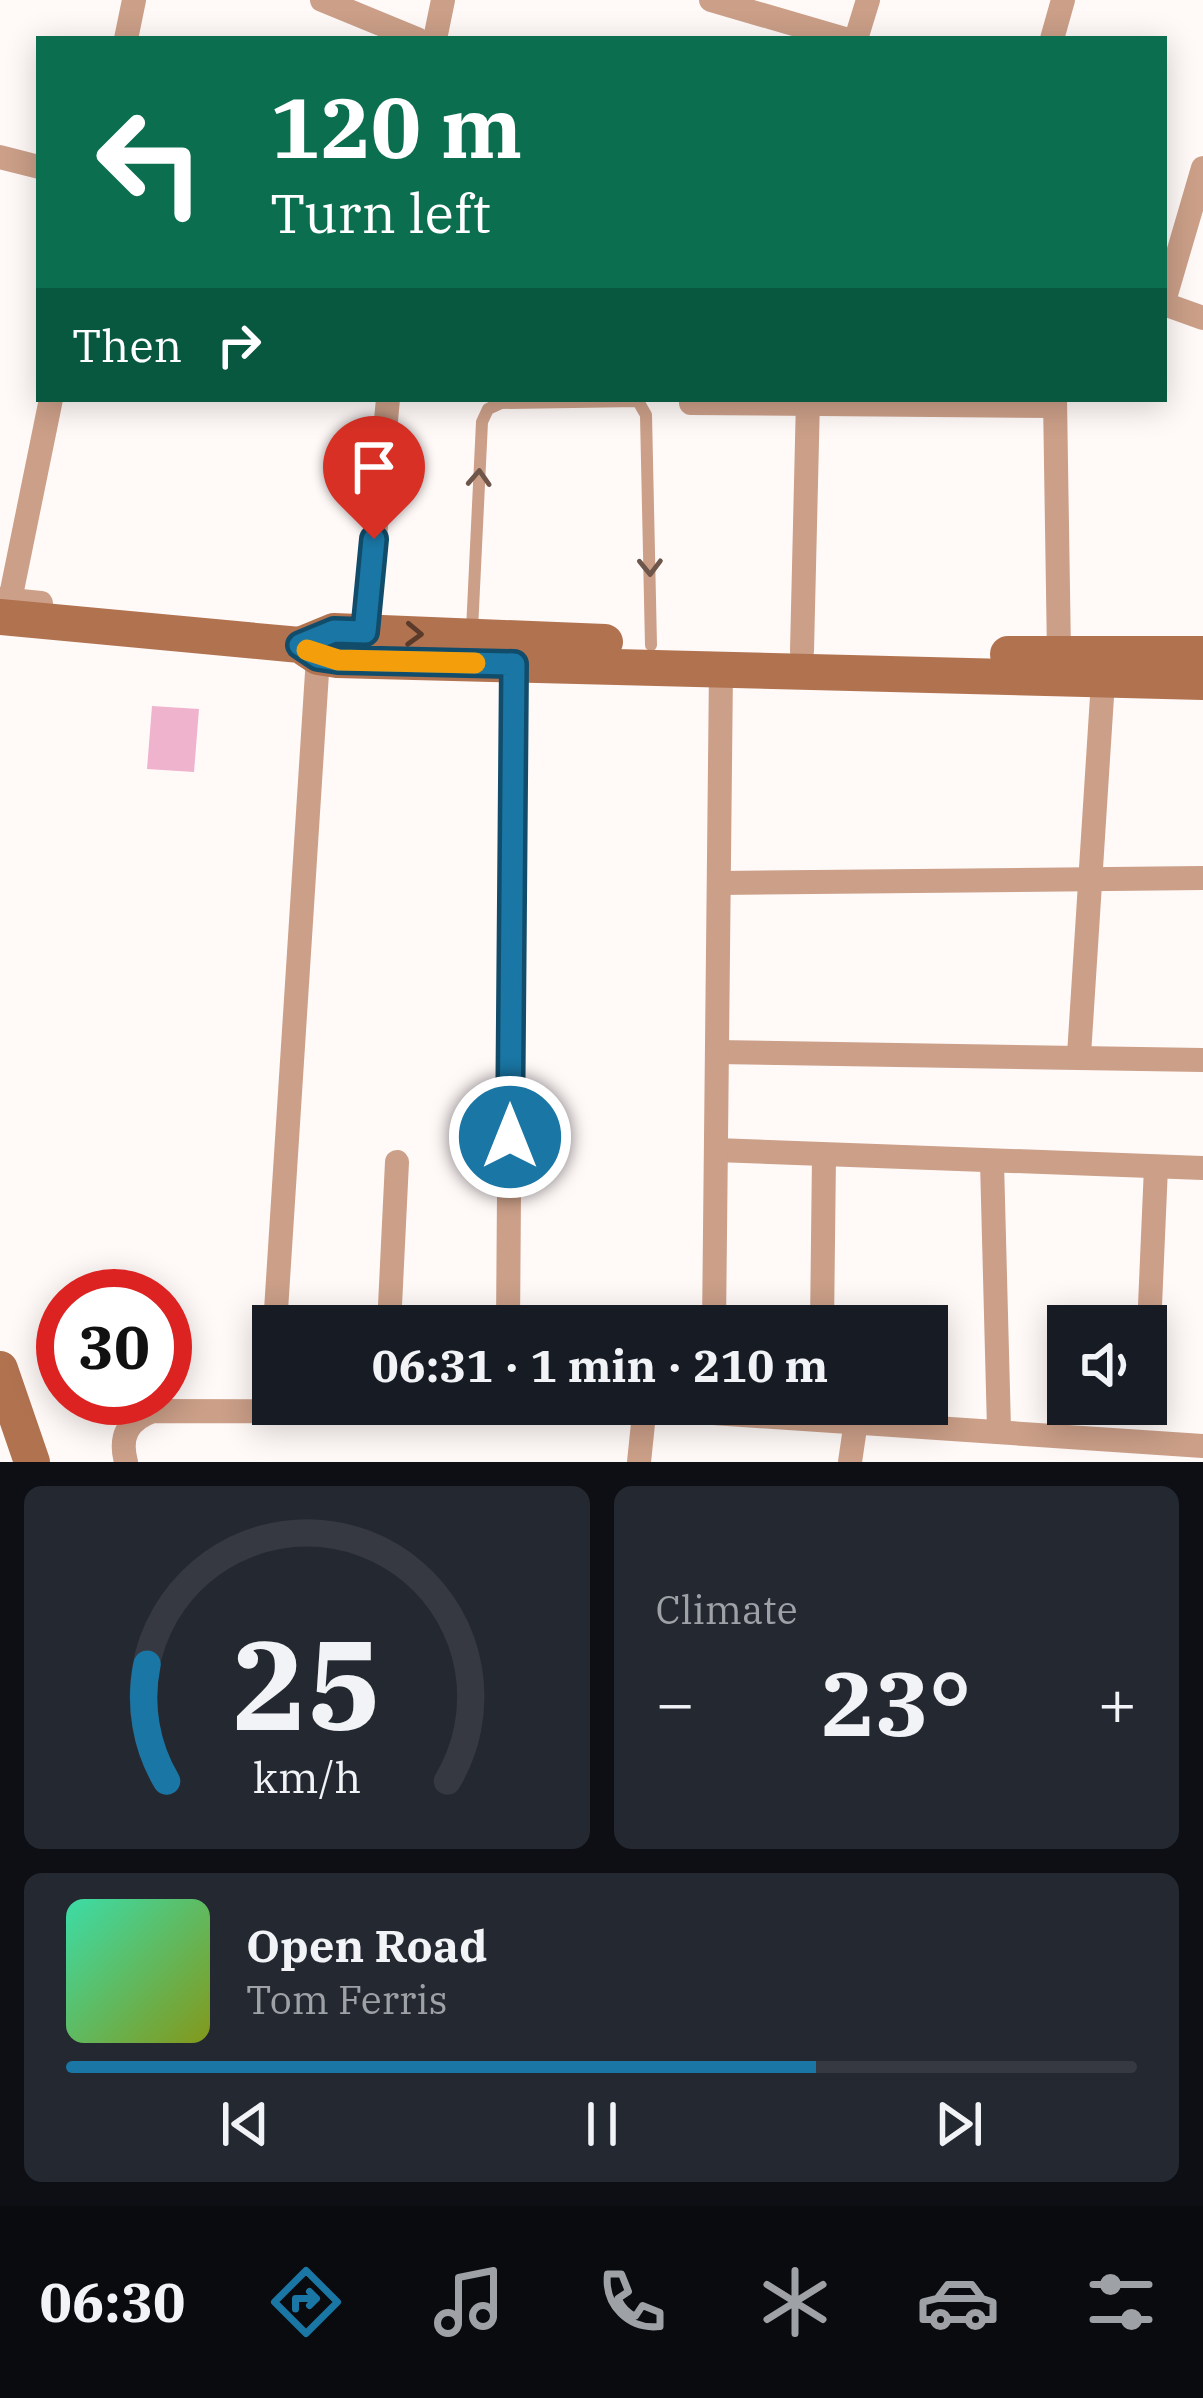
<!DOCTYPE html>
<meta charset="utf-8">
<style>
:root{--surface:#171b24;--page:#242831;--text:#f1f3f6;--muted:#9ea1a6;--line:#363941;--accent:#1a76a4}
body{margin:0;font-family:"IBM Plex Serif",serif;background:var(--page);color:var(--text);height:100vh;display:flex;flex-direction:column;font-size:45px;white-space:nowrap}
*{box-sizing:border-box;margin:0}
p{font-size:39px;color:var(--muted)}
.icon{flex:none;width:66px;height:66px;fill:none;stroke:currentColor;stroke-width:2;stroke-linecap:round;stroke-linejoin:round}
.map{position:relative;height:1462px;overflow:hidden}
.side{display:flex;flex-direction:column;gap:24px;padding:24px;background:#0d0f14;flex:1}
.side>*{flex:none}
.guide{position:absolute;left:36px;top:36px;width:1131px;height:366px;border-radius:0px;box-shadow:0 6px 30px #0003;background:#0b6e4f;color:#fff;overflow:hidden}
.fabs{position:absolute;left:1047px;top:1305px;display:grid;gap:24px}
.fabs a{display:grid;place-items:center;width:120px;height:120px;border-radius:0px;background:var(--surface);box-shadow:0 6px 30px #0003;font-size:60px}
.speed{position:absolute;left:36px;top:1269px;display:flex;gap:24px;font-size:60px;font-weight:700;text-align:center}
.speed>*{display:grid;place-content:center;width:156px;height:156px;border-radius:50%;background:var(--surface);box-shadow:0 6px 30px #0003;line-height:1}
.speed .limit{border:18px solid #d22;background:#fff;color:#111}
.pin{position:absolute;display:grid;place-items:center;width:102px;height:102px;color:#fff;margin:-123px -51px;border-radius:50% 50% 50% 0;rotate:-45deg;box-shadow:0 0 12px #0007}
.pin .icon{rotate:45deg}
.me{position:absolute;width:132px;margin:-66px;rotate:0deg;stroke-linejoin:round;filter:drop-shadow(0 0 9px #0008)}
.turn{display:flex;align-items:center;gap:42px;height:252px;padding:0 36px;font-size:54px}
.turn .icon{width:156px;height:156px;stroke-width:2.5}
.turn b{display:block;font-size:84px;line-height:102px}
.then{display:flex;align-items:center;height:114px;padding:0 36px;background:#0003;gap:24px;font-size:45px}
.big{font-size:90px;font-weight:700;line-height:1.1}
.side .card{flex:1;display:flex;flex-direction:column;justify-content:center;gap:18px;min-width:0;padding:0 42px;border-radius:18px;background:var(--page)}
.side .dial{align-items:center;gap:0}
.dial svg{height:312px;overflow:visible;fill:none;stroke:var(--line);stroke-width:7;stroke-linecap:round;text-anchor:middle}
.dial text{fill:var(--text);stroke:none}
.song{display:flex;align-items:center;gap:36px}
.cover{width:144px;height:144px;border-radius:18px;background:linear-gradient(135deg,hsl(160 70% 55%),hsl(70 70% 35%))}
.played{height:12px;border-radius:6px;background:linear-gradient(90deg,var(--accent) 70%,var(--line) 70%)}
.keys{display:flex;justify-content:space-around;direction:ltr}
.heat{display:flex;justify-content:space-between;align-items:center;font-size:66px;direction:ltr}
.side .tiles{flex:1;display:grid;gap:24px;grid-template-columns:1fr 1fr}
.card:last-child{grid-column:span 2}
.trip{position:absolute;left:252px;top:1305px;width:696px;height:120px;border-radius:0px;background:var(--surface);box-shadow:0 6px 30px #0003;font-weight:700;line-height:120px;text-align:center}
.dock{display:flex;height:192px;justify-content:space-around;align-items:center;background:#090b0e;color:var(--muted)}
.dock .icon{width:84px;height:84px}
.dock .current{color:var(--accent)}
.dock b{font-size:54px;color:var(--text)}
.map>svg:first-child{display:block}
.building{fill:#efb3cd}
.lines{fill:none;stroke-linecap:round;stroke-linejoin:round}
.lane{stroke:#cb9f88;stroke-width:12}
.street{stroke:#cb9f88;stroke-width:24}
.secondary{stroke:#b17250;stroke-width:36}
.oneway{stroke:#6e564a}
.oneway2{stroke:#593a2b}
.route-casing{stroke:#114d6b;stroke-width:30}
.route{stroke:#1a76a4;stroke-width:21}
.slow{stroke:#f59e0b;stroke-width:21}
</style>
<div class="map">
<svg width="1203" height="1462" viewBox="0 0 1203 1462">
<rect width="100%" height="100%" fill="#fff9f8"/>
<polygon class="building" points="152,706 199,709 194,772 147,769"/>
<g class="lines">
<polyline class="lane" points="472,630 482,422 488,409 501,403 638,401 646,415 651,645"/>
<g class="street">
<polyline points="322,0 417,39"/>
<polyline points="711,0 845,39"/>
<polyline points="126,39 134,0"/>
<polyline points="435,39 443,0"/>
<polyline points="856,39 868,0"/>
<polyline points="1052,39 1063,0"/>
<polyline points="0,157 39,167"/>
<polyline points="1164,301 1203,168"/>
<polyline points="1164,304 1203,318"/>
<polyline points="1055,399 1059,654"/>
<polyline points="691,403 1055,406"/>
<polyline points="0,599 41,603"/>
<polyline points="10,600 51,399"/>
<polyline points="366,632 388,399"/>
<polyline points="802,651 808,399"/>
<polyline points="719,883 1203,878"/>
<polyline points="717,1052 1203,1060"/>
<polyline points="1079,1055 1103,681"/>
<polyline points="716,1150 1203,1168"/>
<polyline points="992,1162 999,1429"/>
<polyline points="275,1326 318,657"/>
<polyline points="389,1326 397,1162"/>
<polyline points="508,1326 513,664"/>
<polyline points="714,1326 721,670"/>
<polyline points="822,1326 824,1155"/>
<polyline points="1146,1398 1156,1167"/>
<polyline points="269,1413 273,1352"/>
<path d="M126 1462C119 1436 128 1420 153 1411L713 1413 1203 1446"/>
<polyline points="639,1462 644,1414"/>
<polyline points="850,1462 856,1421"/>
</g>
<g class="secondary">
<polyline points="0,617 300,645 318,657 337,660 1203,682"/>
<polyline points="300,645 334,631 605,642"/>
<polyline points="1008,654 1203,654"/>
<polyline points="0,1369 32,1462"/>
</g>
</g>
<defs><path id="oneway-chevron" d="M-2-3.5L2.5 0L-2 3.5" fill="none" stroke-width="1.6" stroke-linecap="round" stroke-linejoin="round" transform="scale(3)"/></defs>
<g class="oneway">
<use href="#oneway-chevron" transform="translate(479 478) rotate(-87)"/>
<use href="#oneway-chevron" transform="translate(650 567) rotate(89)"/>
</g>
<use class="oneway2" href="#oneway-chevron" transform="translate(414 634) rotate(2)"/>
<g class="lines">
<defs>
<polyline id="route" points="374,539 365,632 334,631 300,645 318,657 338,660 514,664 510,1137"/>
</defs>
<use href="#route" class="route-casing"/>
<use href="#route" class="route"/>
<polyline class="slow" points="307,650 338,660 475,663"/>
</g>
</svg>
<div class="fabs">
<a><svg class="icon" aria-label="sound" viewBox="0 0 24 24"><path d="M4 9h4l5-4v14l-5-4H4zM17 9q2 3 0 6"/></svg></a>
</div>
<div class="speed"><div class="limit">30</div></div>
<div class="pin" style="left:374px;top:539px;background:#d93025"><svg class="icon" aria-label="arrive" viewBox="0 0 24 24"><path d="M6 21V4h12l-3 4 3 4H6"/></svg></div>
<svg class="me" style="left:510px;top:1137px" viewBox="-20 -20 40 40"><circle r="17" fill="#1a76a4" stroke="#fff" stroke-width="3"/><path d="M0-11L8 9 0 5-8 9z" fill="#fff"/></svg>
<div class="trip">06:31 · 1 min · 210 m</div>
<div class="guide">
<div class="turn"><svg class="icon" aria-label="left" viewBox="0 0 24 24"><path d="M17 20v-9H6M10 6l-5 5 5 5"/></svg><div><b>120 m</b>Turn left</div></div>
<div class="then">Then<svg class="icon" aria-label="right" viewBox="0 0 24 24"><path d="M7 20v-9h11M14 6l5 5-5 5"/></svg></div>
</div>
</div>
<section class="side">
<div class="tiles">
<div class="card dial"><svg viewBox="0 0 100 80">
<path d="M14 69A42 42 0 1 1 86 69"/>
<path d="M14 69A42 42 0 0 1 9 39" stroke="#1a76a4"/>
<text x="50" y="56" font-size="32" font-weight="700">25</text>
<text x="50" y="72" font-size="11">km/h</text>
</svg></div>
<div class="card"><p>Climate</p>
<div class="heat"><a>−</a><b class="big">23°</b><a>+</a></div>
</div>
<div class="card">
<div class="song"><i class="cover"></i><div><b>Open Road</b><p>Tom Ferris</p></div></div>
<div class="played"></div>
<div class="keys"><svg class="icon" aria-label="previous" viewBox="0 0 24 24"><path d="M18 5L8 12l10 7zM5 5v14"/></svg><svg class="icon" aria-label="pause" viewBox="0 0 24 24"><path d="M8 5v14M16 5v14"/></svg><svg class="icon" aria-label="next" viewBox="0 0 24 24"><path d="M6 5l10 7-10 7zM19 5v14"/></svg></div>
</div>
</div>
</section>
<nav class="dock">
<b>06:30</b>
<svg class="icon current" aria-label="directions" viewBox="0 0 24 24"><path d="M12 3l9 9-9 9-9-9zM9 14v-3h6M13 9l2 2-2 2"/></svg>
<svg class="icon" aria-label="music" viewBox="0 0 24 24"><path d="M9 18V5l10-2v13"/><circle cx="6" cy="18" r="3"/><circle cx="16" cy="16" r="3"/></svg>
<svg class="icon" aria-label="phone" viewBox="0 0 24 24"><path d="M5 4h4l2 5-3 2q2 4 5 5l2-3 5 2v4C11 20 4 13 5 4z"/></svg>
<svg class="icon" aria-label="climate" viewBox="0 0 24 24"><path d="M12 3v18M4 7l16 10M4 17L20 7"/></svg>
<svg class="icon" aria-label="car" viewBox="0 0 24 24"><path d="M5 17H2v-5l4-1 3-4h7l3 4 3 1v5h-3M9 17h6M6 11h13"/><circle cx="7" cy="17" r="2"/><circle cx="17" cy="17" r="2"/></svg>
<svg class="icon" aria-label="filters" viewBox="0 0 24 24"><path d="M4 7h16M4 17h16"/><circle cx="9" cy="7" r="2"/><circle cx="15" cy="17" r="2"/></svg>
</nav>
